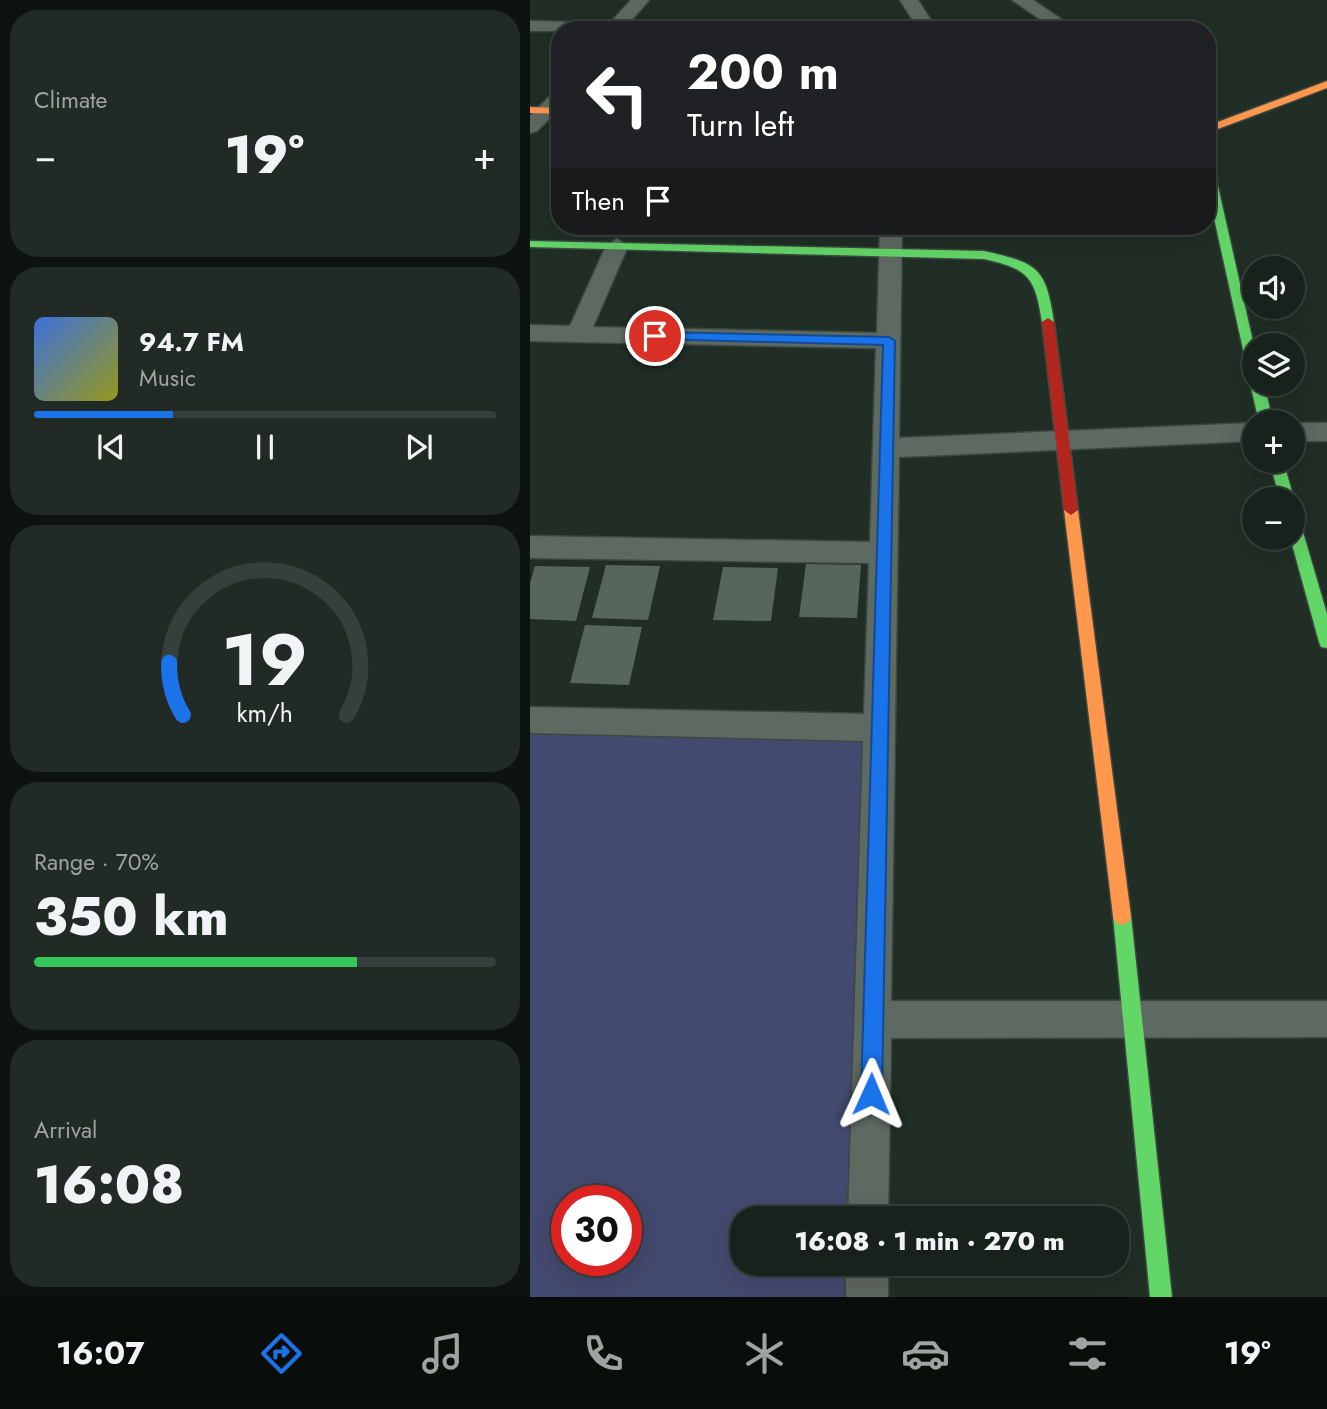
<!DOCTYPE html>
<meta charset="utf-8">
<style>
:root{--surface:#18221c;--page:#212a25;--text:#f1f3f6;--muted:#9fa4a3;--line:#363f3b;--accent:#1a73e8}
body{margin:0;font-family:Jost,sans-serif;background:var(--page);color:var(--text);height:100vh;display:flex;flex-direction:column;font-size:26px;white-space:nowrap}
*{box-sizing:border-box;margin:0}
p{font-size:23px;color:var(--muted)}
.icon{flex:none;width:38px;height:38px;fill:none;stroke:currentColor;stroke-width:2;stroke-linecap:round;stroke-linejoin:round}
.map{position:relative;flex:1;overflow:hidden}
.sheet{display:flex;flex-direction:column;gap:10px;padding:10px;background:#0d130f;width:530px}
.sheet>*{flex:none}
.top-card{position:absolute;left:21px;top:21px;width:665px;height:214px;border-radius:28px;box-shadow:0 7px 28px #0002,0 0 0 2px var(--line);background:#202124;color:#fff;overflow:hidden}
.controls{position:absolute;left:712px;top:256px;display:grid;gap:14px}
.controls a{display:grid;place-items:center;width:63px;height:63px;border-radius:50%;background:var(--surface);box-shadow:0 7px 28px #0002,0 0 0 2px var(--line);font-size:35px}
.speed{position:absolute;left:21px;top:1185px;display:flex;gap:14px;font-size:35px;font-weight:700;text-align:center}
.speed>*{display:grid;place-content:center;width:91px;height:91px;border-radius:50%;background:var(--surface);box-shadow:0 7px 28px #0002,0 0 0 2px var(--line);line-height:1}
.speed .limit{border:10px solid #d22;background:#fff;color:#111}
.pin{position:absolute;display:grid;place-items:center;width:60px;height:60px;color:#fff;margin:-30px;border:4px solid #fff;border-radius:50%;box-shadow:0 2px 7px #0007}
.me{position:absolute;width:77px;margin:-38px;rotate:1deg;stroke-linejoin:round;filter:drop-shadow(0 0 5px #0008)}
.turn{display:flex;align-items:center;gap:24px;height:147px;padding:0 21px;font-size:32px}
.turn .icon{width:91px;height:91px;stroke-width:2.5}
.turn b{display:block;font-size:49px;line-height:60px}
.then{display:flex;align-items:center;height:66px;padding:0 21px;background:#0003;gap:14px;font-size:26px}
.big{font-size:52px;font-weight:800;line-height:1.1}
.sheet .card{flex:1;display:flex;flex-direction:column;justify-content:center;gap:10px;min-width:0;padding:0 24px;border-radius:28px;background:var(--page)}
.sheet .dial{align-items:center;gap:0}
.dial svg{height:182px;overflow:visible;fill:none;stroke:var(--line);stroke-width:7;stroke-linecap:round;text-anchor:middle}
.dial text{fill:var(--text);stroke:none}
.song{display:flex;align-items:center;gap:21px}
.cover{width:84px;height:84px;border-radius:10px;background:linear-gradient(135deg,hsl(220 70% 55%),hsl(60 70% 35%))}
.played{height:7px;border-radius:4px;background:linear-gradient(90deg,var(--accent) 30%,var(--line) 30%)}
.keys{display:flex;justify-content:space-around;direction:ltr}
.heat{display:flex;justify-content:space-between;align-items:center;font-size:38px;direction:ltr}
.charge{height:10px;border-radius:5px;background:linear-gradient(90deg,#34c759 70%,var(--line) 0)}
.trip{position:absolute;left:200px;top:1206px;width:399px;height:70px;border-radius:28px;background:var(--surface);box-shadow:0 7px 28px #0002,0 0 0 2px var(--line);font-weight:800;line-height:70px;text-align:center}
.dock{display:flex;height:112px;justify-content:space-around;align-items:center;background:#0a0e0b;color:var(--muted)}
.dock .icon{width:49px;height:49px}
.dock .on{color:var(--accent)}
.dock b{font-size:32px;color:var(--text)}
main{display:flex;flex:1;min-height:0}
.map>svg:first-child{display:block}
.green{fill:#434a6f;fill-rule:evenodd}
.building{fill:#56665b}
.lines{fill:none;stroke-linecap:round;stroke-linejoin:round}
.street-casing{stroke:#3c4840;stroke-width:3}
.fast-casing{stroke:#3c4840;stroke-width:3}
.slow-casing{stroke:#3c4840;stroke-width:3}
.jam-casing{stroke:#3c4840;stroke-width:3}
.street{fill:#5e6961;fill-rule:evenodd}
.fast{fill:#63d668;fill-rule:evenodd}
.slow{fill:#ff974d;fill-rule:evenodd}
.jam{fill:#b3261e;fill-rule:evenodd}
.route{fill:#1a73e8;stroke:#114b97;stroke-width:2}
</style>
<main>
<section class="sheet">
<div class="card"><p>Climate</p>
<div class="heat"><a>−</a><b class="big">19°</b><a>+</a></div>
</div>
<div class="card">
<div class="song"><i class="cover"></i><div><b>94.7 FM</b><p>Music</p></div></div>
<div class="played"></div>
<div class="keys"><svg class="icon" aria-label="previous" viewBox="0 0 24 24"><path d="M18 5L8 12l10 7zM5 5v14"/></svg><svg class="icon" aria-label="pause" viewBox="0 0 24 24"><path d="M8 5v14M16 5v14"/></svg><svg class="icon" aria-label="next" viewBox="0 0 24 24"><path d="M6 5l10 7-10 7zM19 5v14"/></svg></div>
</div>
<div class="card dial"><svg viewBox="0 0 100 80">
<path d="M14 69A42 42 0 1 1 86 69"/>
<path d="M14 69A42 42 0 0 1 8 46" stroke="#1a73e8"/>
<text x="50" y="56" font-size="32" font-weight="700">19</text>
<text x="50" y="72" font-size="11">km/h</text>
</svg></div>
<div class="card"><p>Range · 70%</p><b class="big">350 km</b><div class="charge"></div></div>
<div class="card"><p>Arrival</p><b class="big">16:08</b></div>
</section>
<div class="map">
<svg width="797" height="1297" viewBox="0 0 797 1297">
<rect width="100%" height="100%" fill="#202e25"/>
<path class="green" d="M0 732 337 740 325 1218H212V1264H323L322 1297H0ZM37 1200H96V1260H37Z"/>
<g class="building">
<polygon points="276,564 331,565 327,618 269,617"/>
<polygon points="76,565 130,566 118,620 62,618"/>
<polygon points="5,566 60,567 46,621 0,619 0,583"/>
<polygon points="193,567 248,568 241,621 183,620"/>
<polygon points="55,625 112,627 99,685 40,683"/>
</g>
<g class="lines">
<defs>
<g id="street">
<polygon points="101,0 119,0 99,23 165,25 174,30 0,31 0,21 80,23"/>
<polygon points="370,0 388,0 407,30 389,30"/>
<polygon points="482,0 503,0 547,30 526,30"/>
<polygon points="30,91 30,108 7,131 0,133 0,116 23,93"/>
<polygon points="350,226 372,226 369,438 724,423 724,441 369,457 361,1001 797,1001 797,1037 361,1038 358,1218 318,1218 333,741 0,733 0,707 334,714 339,563 0,558 0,536 340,542 346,348 0,341 0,325 40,326 76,246 87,239 98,246 63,327 347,333"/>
<rect x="763" y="423" width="34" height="18"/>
<rect x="316" y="1264" width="42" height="33"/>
</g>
<g id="fast">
<polygon points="677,157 682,160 724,346 724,376 718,372 677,186"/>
<path d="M0 241 454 251C507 263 516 267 524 322L518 326 512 322C505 277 499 269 454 259L0 247Z"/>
<polygon points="724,379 724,383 734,383 743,422 729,422 720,383"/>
<polygon points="739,460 753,460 764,499 763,501 763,499 750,499"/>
<polygon points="763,517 770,522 797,614 797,648 791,647 789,642 760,537 763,537"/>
<polygon points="592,907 599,910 601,916 642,1297 620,1297 583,916 585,910"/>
</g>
<g id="slow">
<polygon points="797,81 797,88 677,133 677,126"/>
<polygon points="0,107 30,108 30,114 0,113"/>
<polygon points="541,505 548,510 601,916 599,922 592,925 585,922 583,916 534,510"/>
</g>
<polygon id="jam" points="518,318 524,322 548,510 541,515 534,510 512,322"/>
</defs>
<use href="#street" class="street-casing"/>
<use href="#fast" class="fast-casing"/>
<use href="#slow" class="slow-casing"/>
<use href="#jam" class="jam-casing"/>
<use href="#street" class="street"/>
<use href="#fast" class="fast"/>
<use href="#slow" class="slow"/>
<use href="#jam" class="jam"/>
</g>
<polygon class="route" points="125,332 359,337 365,341 352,1094 349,1102 341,1105 334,1102 331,1094 353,345 121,339 119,336"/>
</svg>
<div class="controls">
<a><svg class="icon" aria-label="sound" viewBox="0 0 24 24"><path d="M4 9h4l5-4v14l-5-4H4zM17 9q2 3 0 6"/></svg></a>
<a><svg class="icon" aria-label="layers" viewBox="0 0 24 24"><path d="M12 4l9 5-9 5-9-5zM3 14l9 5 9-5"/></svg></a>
<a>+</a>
<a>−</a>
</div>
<div class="speed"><div class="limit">30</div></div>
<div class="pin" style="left:125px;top:336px;background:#d93025"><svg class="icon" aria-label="arrive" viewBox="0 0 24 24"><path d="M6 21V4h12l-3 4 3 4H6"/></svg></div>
<svg class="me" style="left:341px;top:1094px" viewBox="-20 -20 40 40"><path d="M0-17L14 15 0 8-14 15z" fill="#1a73e8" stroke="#fff" stroke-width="4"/></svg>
<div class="trip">16:08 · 1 min · 270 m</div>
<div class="top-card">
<div class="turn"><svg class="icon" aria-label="left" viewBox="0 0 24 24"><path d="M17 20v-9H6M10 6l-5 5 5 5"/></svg><div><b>200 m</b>Turn left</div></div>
<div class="then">Then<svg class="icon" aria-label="arrive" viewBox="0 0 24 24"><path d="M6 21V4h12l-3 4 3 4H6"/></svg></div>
</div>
</div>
</main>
<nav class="dock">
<b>16:07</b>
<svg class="icon on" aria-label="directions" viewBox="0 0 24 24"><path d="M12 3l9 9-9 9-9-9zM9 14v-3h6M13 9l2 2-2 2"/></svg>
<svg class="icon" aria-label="music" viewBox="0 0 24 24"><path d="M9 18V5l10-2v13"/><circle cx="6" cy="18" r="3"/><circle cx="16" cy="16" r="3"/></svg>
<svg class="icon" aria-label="phone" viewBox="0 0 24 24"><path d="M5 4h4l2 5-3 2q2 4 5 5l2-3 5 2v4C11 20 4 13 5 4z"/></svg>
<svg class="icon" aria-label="climate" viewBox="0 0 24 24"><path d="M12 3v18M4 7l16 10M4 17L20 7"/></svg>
<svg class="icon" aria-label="car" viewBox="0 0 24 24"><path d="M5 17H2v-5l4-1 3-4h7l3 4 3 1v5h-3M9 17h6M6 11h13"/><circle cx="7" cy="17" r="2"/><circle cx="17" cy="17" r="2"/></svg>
<svg class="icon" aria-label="filters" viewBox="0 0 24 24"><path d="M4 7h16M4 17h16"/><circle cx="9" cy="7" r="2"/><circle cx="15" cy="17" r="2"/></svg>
<b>19°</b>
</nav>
